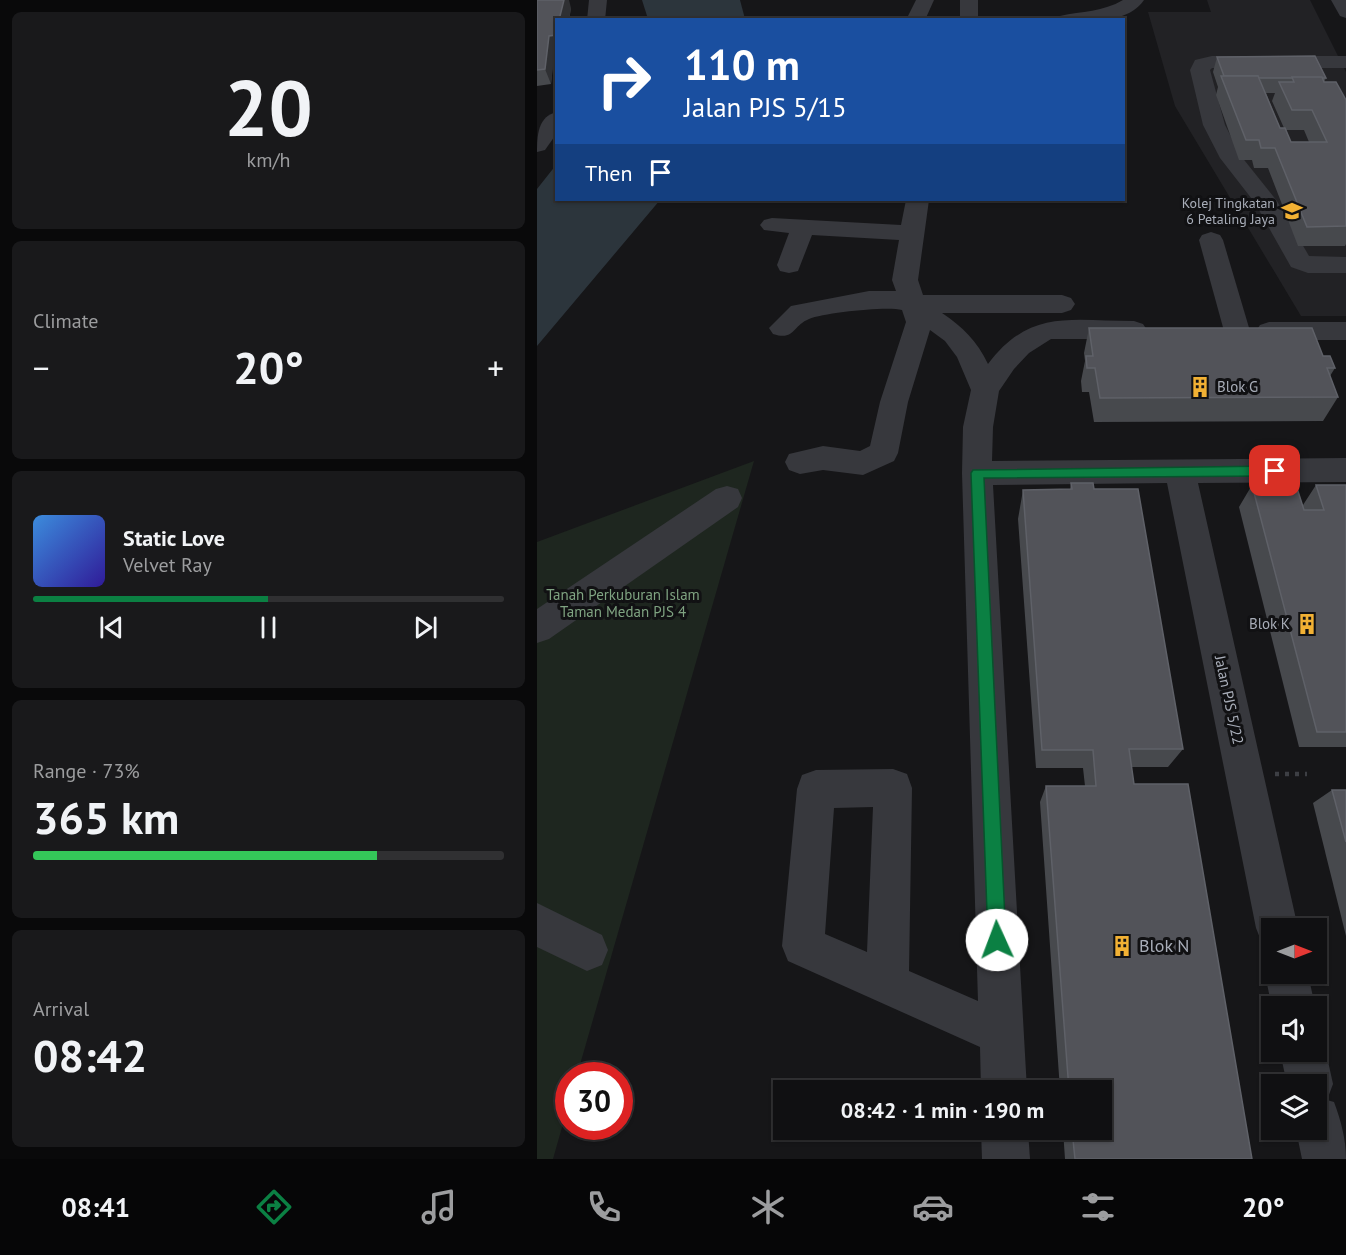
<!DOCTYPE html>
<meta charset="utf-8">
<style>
:root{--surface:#101012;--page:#19191b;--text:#f1f3f6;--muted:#9c9d9f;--line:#303032;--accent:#0b8043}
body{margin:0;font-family:"PT Sans",sans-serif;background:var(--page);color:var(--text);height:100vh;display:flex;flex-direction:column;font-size:22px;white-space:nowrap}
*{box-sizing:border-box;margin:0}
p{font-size:20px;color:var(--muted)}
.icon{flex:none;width:33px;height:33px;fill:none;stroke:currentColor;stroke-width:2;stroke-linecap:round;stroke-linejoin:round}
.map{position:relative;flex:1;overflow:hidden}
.drawer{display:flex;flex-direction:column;gap:12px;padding:12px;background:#09090a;width:537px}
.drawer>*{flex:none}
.guide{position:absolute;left:18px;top:18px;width:570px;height:183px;border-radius:0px;box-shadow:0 2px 4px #0004,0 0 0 2px var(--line);background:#1a4fa0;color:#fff;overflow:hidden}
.needle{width:39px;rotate:90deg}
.buttons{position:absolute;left:724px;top:918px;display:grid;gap:12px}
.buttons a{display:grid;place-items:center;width:66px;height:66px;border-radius:0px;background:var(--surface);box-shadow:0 2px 4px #0004,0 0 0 2px var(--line);font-size:30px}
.speed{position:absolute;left:18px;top:1062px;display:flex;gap:12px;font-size:30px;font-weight:700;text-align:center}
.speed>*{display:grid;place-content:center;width:78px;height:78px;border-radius:50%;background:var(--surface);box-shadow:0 2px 4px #0004,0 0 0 2px var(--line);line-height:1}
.speed .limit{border:9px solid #d22;background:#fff;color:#111}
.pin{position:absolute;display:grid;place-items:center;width:51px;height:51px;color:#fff;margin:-26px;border-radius:12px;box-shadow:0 3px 9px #0006}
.me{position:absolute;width:66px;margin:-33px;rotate:358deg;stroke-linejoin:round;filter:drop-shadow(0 0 4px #0008)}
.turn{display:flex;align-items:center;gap:21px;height:126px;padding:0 30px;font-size:27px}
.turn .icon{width:78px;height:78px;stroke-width:2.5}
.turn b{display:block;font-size:42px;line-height:51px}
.then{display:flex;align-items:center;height:57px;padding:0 30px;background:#0003;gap:12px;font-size:22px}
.big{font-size:45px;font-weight:700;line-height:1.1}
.drawer .tile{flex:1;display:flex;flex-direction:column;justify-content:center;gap:9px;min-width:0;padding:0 21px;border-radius:9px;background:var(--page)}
.drawer .dial{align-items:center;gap:0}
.dial b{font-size:78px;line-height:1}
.song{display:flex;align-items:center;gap:18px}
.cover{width:72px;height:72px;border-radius:9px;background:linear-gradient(135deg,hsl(210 70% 55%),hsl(250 70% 35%))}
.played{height:6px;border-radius:3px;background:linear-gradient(90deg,var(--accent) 50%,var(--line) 50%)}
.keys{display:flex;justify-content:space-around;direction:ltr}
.heat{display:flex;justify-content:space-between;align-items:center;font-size:33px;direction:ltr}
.charge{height:9px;border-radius:4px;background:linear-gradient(90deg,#34c759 73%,var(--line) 0)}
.trip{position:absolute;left:236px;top:1080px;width:339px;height:60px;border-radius:0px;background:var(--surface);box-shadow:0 2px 4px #0004,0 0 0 2px var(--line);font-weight:700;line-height:60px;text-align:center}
.dock{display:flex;height:96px;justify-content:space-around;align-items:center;background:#060607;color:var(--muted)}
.dock .icon{width:42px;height:42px}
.dock .on{color:var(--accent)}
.dock b{font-size:27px;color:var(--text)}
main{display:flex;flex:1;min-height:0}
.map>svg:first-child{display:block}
.built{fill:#222225}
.green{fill:#1e261f}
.water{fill:#2c353c}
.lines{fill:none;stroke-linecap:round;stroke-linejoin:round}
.path{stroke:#3d3f44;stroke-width:4.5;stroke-dasharray:4 6;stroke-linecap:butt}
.minor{fill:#37383d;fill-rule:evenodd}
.wall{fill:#47494d;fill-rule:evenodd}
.shaded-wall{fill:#2f3033}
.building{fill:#525359;stroke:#5f6168;stroke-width:1.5}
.route{fill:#0b8043;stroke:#07532c;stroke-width:1.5}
.labels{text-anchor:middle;stroke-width:6;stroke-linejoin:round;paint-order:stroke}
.far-poi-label{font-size:14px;fill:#a8adb8;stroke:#111113;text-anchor:end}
.poi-label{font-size:15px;fill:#a8adb8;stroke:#111113;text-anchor:start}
.park-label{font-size:15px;fill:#7fa381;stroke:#111113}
.street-label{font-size:15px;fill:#a8adb8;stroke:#111113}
.near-poi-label{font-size:18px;fill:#a8adb8;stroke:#111113;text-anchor:start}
</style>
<main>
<section class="drawer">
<div class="tile dial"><b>20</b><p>km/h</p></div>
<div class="tile"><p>Climate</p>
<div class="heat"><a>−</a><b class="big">20°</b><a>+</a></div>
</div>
<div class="tile">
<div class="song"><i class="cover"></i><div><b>Static Love</b><p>Velvet Ray</p></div></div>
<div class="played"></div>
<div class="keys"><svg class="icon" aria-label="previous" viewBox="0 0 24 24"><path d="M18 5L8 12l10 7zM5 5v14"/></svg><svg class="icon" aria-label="pause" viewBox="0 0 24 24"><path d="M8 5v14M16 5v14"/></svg><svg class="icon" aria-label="next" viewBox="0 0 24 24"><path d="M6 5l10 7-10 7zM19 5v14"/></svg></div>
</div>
<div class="tile"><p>Range · 73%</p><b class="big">365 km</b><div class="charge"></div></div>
<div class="tile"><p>Arrival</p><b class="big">08:42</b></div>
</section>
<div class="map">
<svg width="809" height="1159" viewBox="0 0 809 1159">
<rect width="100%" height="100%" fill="#161618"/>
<polygon class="built" points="670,0 773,0 809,72 809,316 764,316 638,106 611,12 674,12"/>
<polygon class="green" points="217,461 40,1075 32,1076 31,1106 16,1159 0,1159 0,542"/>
<g class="water">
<polygon points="105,0 203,0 208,19 111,19"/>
<polygon points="19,165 20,200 123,200 0,346 0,189"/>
</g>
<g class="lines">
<polyline class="path" points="738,774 770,774"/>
<g class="minor">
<polygon points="52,0 70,0 68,20 50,20"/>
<polygon points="379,0 397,0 388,20 369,20"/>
<rect x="423" y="0" width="18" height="20"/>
<path d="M586 0H607C589 26 548 20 521 20L523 16C545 11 566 12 586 0Z"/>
<polygon points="794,0 809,0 809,18 803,16"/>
<polygon points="675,56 809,56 809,68 675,68 673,70 688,125 704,156 740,201 772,256 809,257 809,273 771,273 754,267 718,203 683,158 666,125 653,70 658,60"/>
<path d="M20 112V133L8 150 0 152C0 135 1 116 20 112Z"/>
<path d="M369 200H392L381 280 386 295H525L534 298 538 304 534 310 525 313H405C426 327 440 341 451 364 493 308 535 321 597 321L606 324 610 330 606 336 597 339H514L492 353 477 369 462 391 456 427 455 461 809 458V482L661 483 761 928H735V947L725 943 719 928 630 483 456 485 490 1090H444L443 1047 251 961 245 946 260 789 265 775 279 770 356 769 370 774 375 788 372 971 441 1001 425 473 426 427 434 390 420 357 408 341 393 330 371 402 361 453 357 461 326 475 286 470 263 474 252 470 248 462 252 454 286 446 323 451 333 446 343 402 369 322 365 310C349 306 287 313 272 319 255 326 258 341 236 334L232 328 254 306 332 291H359L355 280 362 240 275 235 261 271 252 273 243 271 240 265 252 233 227 230 223 225 227 220 235 218 364 225ZM336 807 330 952 288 934 297 808Z"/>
<polygon points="674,232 683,235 686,240 713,331 709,337 700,340 691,337 687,331 662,240 665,235"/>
<polygon points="732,322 809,322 809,340 732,340 723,337 719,331 723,325"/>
<polygon points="190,486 201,489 205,498 201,507 12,639 0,643 0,609 179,489"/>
<polygon points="0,903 65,935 71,950 65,965 50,971 0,947"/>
<polygon points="735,959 735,974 771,974 778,1006 735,1006 735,1008 728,974"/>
<path d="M780 1035 789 1052 796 1084 790 1100 797 1102C804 1121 809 1139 809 1159H765L759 1130H780V1084H750L743 1052H780Z"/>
<polygon points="444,1130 491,1130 493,1159 445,1159"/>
</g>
</g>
<g class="wall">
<polygon points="0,0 34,8 32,20 20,20 14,84 0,86"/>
<path d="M680 57 789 78 787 82 809 100V244L808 246H761L731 168H717L715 160H702L679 95 681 87 676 72ZM729 93H738L735 101 747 128H743ZM749 130H767L772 142H754Z"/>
<polygon points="552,328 786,356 798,368 793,376 801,397 786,421 557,422 552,392 545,392 544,381 548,361 547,353"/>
<polygon points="534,483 557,489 646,749 631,767 594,767 597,784 715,1159 528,1159 526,1130 564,1130 564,1090 523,1090 503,802 509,786 548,786 546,768 499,768 481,519 486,490 533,489"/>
<polygon points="715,485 766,505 779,485 809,485 809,747 762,747 702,507"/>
<polygon points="795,790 809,790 809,936 776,803"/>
</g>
<g class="shaded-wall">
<polygon points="27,0 32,0 34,8 32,20 22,20"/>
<polygon points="20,32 20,51 18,51 14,84 8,69 12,36"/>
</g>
<g class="building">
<polygon points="0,0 27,0 22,20 20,20 19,35 12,36 8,69 0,70"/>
<polygon points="778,56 789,78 722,78 721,76 687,76 680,57"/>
<polygon points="684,76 721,76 743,128 748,128 754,142 790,142 775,110 755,110 742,82 757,82 755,77 785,77 787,82 799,82 809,100 809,226 770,227 738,148 724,148 722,140 709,140"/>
<polygon points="552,328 775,328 786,356 793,356 798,368 790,368 801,397 563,398 558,368 550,368 549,356 556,356"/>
<polygon points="534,483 556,483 557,489 601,489 646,749 592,749 597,784 651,784 715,1159 538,1159 535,1130 564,1130 564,1090 532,1090 509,786 559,786 556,750 505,750 486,490 535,489"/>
<polygon points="715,485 759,485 767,510 787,510 779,485 809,485 809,732 780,732"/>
<polygon points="795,790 809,790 809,842"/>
</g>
<polygon class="route" points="738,466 744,471 738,476 447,478 469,940 466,946 460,949 454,946 451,940 434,473 436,470"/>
<defs>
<symbol id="university-bare" viewBox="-9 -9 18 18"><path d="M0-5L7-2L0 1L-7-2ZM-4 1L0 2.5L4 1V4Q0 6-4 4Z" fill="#f2b134" stroke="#111113" stroke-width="2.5" paint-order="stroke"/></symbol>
<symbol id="building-bare" viewBox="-9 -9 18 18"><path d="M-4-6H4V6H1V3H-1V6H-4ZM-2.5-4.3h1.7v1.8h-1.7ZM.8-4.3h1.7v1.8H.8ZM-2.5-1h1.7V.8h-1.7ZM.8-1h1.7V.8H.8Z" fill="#f2b134" stroke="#111113" stroke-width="2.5" paint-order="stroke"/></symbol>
</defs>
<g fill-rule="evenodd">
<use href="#university-bare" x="740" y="196" width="30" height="30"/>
<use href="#building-bare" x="648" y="372" width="30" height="30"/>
<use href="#building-bare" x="755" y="609" width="30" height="30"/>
<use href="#building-bare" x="570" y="931" width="30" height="30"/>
</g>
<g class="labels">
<g class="far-poi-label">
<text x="738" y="208">Kolej Tingkatan<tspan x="738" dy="16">6 Petaling Jaya</tspan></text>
</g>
<g class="poi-label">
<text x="680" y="392">Blok G</text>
<text x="753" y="629" text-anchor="end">Blok K</text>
</g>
<g class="park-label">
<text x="86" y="600">Tanah Perkuburan Islam<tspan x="86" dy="17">Taman Medan PJS 4</tspan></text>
</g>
<g class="street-label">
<text transform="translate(692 700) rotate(78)" y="5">Jalan PJS 5/22</text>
</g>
<g class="near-poi-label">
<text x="602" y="952">Blok N</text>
</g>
</g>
</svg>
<div class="buttons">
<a><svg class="needle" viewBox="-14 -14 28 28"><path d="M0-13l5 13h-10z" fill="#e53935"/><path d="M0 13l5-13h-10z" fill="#9c9d9f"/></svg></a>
<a><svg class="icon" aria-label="sound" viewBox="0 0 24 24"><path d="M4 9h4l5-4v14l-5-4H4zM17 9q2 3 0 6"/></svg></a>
<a><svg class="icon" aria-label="layers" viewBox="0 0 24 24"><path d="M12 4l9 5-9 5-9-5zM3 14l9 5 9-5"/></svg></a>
</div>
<div class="speed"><div class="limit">30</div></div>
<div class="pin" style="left:738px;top:471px;background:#d93025"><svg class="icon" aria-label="arrive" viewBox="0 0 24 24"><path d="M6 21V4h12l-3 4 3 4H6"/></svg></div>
<svg class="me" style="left:460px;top:940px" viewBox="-20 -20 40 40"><circle r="19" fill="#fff"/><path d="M0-13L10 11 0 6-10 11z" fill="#0b8043"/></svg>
<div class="trip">08:42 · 1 min · 190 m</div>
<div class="guide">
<div class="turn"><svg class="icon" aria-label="right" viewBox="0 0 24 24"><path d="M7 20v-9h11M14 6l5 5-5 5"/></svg><div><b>110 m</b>Jalan PJS 5/15</div></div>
<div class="then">Then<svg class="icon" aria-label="arrive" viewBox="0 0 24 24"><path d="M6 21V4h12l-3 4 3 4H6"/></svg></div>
</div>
</div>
</main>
<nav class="dock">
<b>08:41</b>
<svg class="icon on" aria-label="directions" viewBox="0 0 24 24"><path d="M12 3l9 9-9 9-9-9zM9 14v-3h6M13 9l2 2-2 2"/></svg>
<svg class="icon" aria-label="music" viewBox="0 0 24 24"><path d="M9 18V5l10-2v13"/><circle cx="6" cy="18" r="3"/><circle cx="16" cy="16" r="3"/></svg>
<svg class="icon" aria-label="phone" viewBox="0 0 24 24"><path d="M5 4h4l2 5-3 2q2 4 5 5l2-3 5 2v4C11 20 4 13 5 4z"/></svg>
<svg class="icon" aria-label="climate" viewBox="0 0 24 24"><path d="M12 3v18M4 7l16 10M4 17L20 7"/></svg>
<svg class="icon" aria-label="car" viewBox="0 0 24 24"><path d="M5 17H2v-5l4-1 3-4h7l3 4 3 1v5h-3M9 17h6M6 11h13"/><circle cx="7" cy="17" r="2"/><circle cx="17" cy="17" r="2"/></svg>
<svg class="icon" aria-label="filters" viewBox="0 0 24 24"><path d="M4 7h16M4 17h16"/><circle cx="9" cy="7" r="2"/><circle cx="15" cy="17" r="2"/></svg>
<b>20°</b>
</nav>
